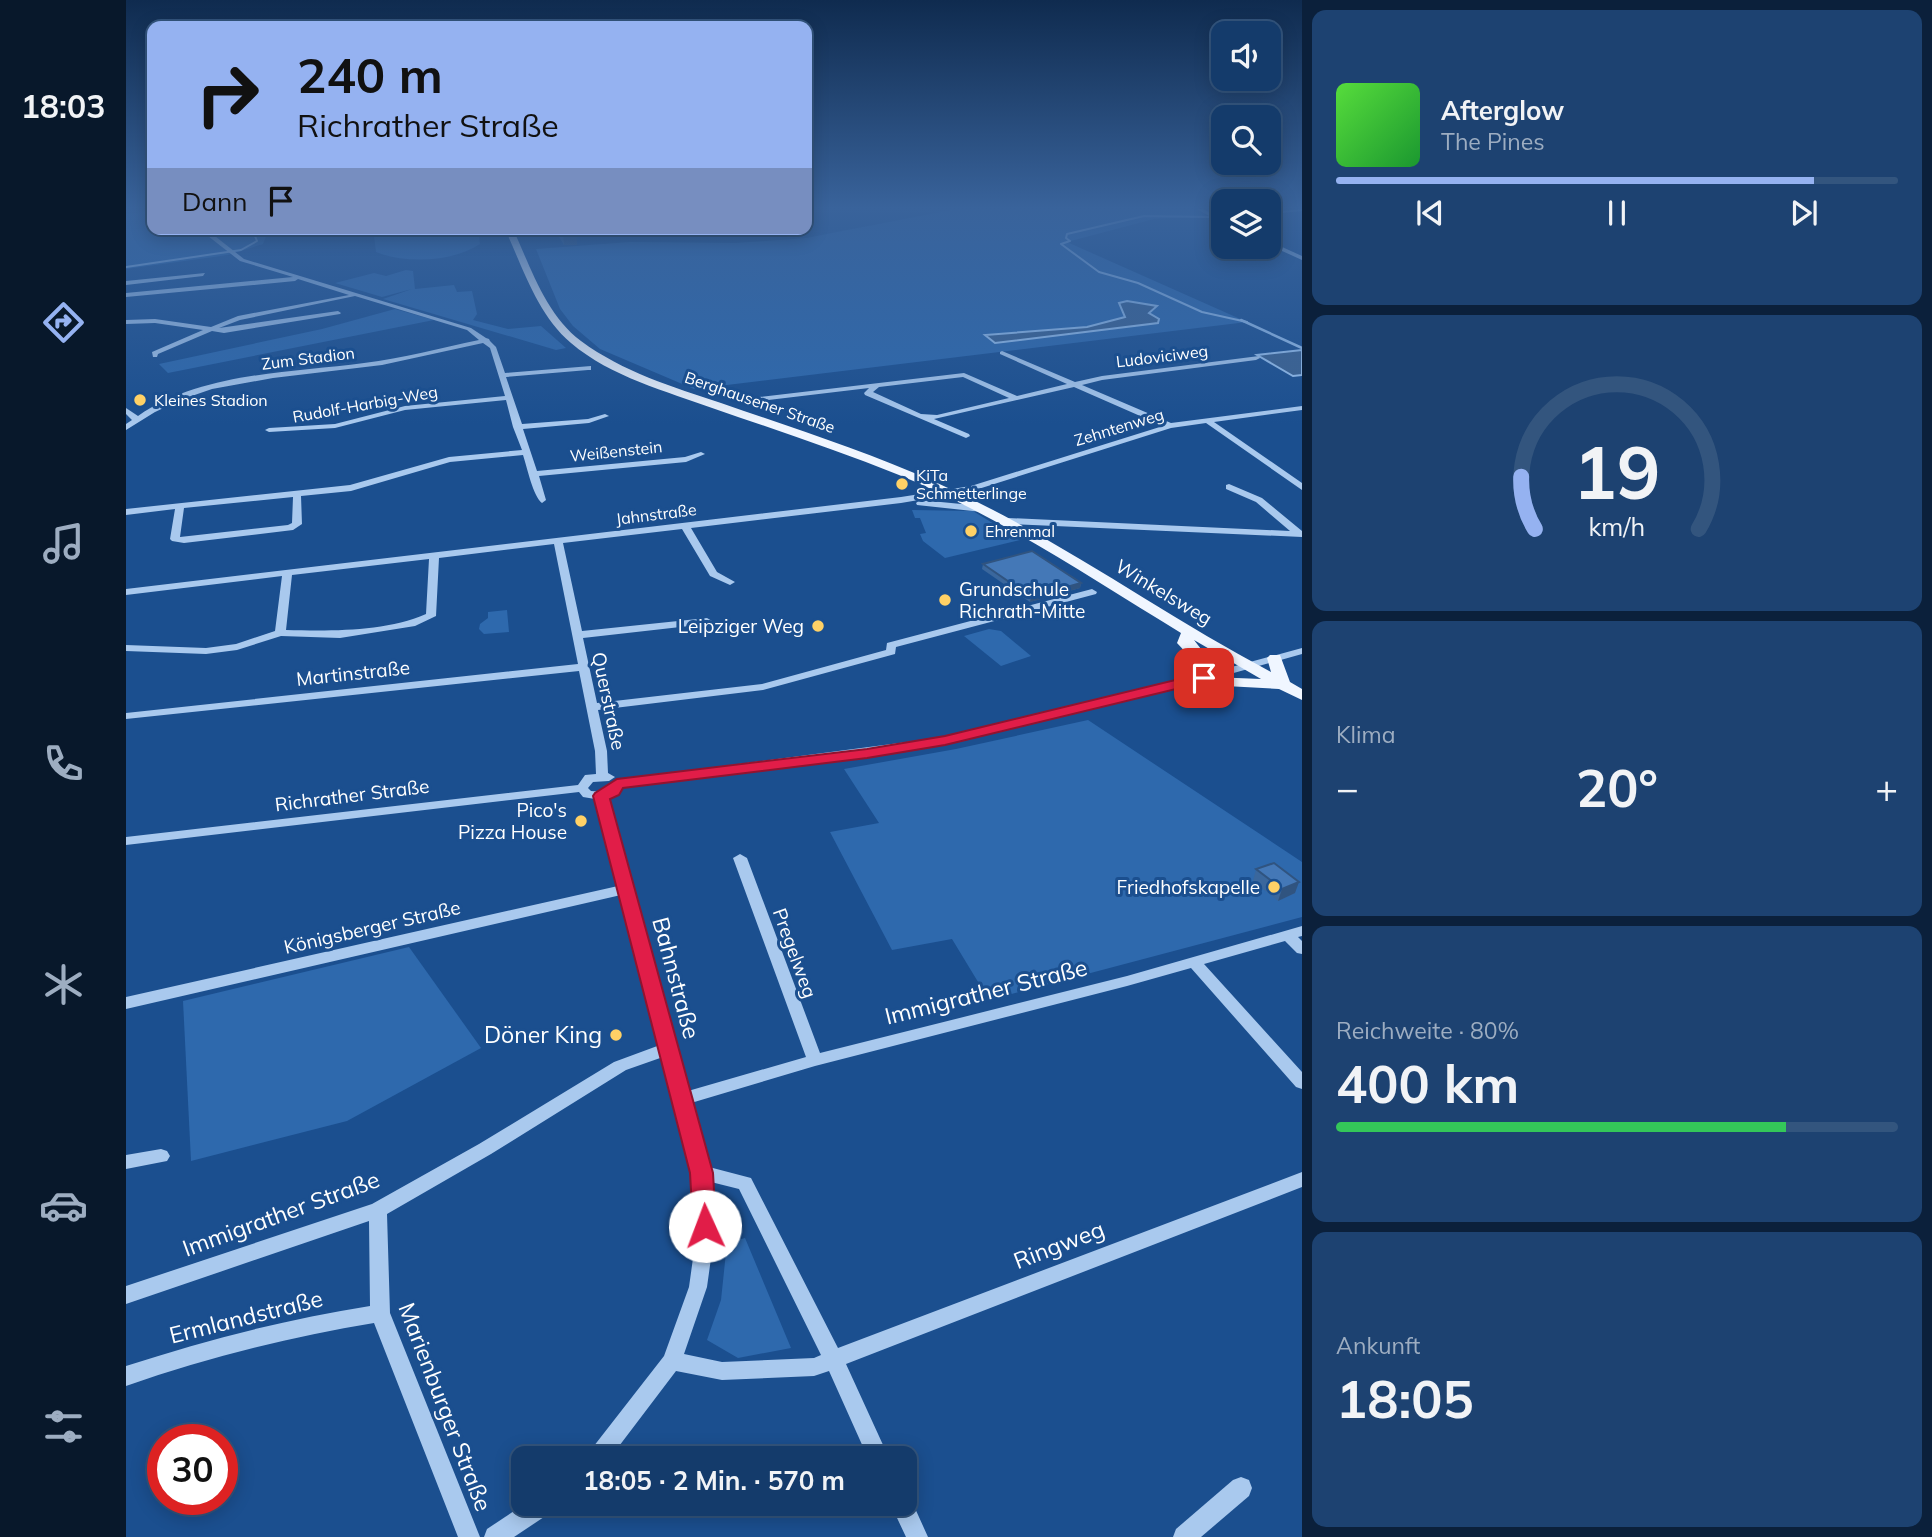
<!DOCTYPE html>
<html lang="de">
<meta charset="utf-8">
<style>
:root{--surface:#143b6b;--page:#1d4271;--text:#f1f3f6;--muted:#9dadc1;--line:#33557e;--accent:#95b2f1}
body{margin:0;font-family:Mulish,sans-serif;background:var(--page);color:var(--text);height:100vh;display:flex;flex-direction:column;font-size:26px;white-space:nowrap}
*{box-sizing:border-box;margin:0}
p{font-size:23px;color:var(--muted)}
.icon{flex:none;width:38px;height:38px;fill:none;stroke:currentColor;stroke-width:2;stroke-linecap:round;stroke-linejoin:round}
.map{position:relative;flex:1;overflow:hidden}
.drawer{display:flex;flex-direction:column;gap:10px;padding:10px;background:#0b203b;width:630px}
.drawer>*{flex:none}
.hud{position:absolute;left:21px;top:21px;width:665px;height:214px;border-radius:14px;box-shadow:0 4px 18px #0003,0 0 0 2px var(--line);background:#95b2f1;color:#111;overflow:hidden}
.tools{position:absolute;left:1085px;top:21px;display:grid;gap:14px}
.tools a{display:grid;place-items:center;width:70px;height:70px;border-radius:14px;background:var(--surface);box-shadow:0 4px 18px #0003,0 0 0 2px var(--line);font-size:35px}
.speed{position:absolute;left:21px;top:1424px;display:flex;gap:14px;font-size:35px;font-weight:700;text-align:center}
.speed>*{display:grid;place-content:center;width:91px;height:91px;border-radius:50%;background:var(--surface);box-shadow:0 4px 18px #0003,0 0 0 2px var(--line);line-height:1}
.speed .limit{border:10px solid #d22;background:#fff;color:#111}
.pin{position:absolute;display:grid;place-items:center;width:60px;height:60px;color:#fff;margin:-30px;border-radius:14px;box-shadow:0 4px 10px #0006}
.me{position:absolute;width:77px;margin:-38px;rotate:358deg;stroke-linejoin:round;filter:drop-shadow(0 0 5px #0008)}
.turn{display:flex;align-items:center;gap:24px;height:147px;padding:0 35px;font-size:32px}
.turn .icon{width:91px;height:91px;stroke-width:2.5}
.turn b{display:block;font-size:49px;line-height:60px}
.then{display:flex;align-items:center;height:66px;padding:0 35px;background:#0003;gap:14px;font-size:26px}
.big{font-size:52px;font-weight:700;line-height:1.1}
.drawer .tile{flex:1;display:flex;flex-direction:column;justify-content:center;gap:10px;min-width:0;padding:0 24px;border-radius:14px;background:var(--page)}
.drawer .dial{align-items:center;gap:0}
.dial svg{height:182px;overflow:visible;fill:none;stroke:var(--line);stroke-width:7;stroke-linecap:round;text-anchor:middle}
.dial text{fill:var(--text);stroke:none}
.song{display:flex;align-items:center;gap:21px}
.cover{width:84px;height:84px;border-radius:10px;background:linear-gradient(135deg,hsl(110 70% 55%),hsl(130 70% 35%))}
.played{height:7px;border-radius:4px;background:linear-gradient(90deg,var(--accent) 85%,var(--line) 85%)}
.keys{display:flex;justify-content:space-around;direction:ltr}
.heat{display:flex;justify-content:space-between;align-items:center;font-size:38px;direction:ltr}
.charge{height:10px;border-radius:5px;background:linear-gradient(90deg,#34c759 80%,var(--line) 0)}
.trip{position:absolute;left:385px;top:1446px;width:406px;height:70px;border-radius:14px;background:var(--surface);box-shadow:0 4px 18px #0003,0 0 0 2px var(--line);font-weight:700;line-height:70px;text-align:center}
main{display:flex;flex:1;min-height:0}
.tab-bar{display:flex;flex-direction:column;width:126px;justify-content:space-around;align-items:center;background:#08182b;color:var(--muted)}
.tab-bar .icon{width:49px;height:49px}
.tab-bar .selected{color:var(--accent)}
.tab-bar b{font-size:32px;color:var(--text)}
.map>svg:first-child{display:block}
.green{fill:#2e69ad}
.water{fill:#3c6290;stroke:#9cc4f0;stroke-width:2}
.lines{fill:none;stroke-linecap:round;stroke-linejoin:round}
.stream-far1{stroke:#9cc4f0;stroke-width:2}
.stream{stroke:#9cc4f0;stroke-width:2.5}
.minor{fill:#a9c9ee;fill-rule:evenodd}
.major{fill:#f0f6ff;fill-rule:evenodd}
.wall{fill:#3a679d}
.shaded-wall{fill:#305480}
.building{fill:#4478b7;stroke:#305480;stroke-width:2}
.route{fill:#e11d48;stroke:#92132f;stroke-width:2}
.poi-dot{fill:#ffd166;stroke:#1b4f8f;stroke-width:2.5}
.labels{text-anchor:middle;stroke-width:6;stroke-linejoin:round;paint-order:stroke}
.far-street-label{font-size:16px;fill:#fff;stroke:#1b4f8f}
.far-poi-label{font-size:16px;fill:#fff;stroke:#1b4f8f;text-anchor:start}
.poi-label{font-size:19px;fill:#fff;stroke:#1b4f8f;text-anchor:end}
.street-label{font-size:19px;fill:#fff;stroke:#1b4f8f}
.near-street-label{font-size:23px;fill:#fff;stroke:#1b4f8f}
.near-poi-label{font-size:23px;fill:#fff;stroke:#1b4f8f;text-anchor:end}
</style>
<main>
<nav class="tab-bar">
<b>18:03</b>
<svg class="icon selected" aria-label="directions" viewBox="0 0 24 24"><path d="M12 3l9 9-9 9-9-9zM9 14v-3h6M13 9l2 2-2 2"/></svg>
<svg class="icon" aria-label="music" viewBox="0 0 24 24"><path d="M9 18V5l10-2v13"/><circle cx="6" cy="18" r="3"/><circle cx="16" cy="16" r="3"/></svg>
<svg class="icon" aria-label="phone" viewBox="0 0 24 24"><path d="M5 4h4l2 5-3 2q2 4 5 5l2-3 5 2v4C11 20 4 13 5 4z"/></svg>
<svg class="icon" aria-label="climate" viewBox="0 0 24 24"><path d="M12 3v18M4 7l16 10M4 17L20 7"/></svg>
<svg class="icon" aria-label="car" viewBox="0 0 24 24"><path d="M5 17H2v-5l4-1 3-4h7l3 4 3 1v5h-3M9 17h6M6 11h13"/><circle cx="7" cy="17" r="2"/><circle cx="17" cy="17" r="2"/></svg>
<svg class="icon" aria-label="filters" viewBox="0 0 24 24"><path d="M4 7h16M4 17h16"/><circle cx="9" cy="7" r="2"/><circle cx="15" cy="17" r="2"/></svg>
</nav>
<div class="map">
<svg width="1176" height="1537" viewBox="0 0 1176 1537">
<rect width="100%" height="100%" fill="#1b4f8f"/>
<g class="green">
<polygon points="830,209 1069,209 1082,216 1028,219 941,242 1121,322 568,389 474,349 447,326 434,309 410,249 504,242 610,243 680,238"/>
<polygon points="26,211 26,229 143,229 137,244 102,255 0,269 0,214"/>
<path d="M247 229H352L354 244C327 262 280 264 250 252Z"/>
<polygon points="280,270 287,271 289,289 328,285 331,292 346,291 351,314 347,320 382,329 415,326 440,348 430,350 257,299 286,289 256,297 209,283 248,273 260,276"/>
<polygon points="269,309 308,320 42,373 33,364 196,329"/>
<polygon points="786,510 847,511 894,540 819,558 797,541 794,534 800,533 794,518 789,518"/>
<polygon points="381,610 383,632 358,634 353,629 354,624 362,618 362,612"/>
<polygon points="863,629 875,631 905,656 875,666 838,636"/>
<polygon points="962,720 1176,862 1176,917 863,1000 826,939 766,950 704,832 753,823 718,769 830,749"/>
<polygon points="283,947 355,1048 221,1121 65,1161 57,1001"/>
<polygon points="619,1238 665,1348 612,1358 581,1340 595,1300 601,1243"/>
</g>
<g class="water">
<polygon points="1001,301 1031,306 1023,313 1033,319 1032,323 869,343 859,335 961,327 999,317 993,303"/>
<polygon points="1176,350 1176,375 1167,376 1131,355"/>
</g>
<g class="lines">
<g class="stream-far1">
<polyline points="1143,213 1176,210"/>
<polyline points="1086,217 1018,216 941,234 940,238 944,241 935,244 973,272 1012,283 1076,312 1121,322"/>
<polyline points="0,267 115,250 131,241 129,236 134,229"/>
</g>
<polyline class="stream" points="1115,320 1176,348"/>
<g class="minor">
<polygon points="1070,209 1077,209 1097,219 1097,223"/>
<path d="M73 229H80L118 259 345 328 360 338 363 339 364 341 370 347 379 373 465 366V370H462L380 377 396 424 462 419 479 414 483 416 463 423 397 429 411 471 559 457 575 452 579 454 560 462 413 476 420 500 416 503C407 496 401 467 397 455L324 462 225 491 175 496 176 524 167 530 58 543 46 541 44 539 49 509 0 515V509L224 485 323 457 396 450 387 427 380 400 279 410 209 428 143 432 139 430 143 428 209 424 279 406 379 396 364 348 357 343 256 365 147 378 86 389 57 399 29 412 0 430V424L6 420 0 414V408L12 416C77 372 163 373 238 363 277 358 315 348 353 340L341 330 229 296 114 320 93 328 212 311 215 313 214 314 98 333 86 331 32 354 31 357H27L26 352 77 330 29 323 0 324V320L29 319 85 327 112 316 223 295 172 279 169 281 0 297V293L167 277 114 261ZM167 497 166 523 162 525 54 537 58 508Z"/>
<polygon points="1143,241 1176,256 1176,260 1143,245"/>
<polygon points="79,273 77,276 0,285 0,281"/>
<path d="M876 351 949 382 976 376 1133 356 1134 358 1130 360 976 380 956 385 1045 423 1176 406V410L1088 422 1176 483V490L1080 423 1045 428 846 491 775 503 565 528 591 572 609 582 604 585 584 576 556 529 437 543 456 631 581 618 586 621 581 624 457 638 471 703 636 684 760 650 761 643 966 589 971 592 970 594 770 647 769 654 637 690 472 710 481 751 482 773 489 777 483 781 467 782 462 788 465 791C477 792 480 791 487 781L491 780 819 737 1065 678 1176 648V654L1072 683 819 745 496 787 492 794 482 799 562 1091 680 1057 607 858 614 854 621 858 694 1053 1001 976 1176 926V936L1172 937 1176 941V954L1171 953 1159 941 1078 964 1176 1072V1089L1170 1087 1065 968 1001 986 689 1066 565 1103 583 1167 625 1178 712 1348 1176 1172V1187L720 1364 763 1458H742L703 1371 688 1376 596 1380 550 1371 484 1458H461L464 1451 538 1356 563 1287 569 1244 567 1173 537 1057 500 1070 365 1154 261 1214 264 1313 354 1537H332L248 1323C163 1337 81 1358 0 1386V1366C80 1340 161 1319 244 1306L243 1221 0 1304V1286L246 1204 353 1144 488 1062 534 1045 495 895 0 1009V997L492 886 469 799 457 797 453 792 0 845V837L452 785 459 775 470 774 469 751 453 671 0 719V713L452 664 428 544 313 558 310 616 289 626 214 638 155 636 111 650 80 654 0 651V645L80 648 110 644 149 631 156 576 0 595V589L775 497 845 486 1037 426 948 387 808 419 843 434 844 436 840 438 739 395 738 393 743 388 633 401 629 399 633 397 838 373 891 396 941 384 874 354V352ZM837 377 883 398 811 415 795 414 747 392 753 387ZM303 559 300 614C259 632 204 631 160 630L166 575ZM585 1182 613 1189 695 1355 688 1358 596 1362 558 1354 581 1287 587 1244Z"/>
<polygon points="1103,484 1136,498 1176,531 1176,537 882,524 877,521 882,518 1164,531 1130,502 1100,489 1100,485"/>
<polygon points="794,500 856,506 860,509 856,512 791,505 790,503"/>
<polygon points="35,1149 41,1151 44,1156 41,1161 0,1169 0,1155"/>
<polygon points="1115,1477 1123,1480 1126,1488 1123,1496 1075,1537 1047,1537 1050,1529 1107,1480"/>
<polygon points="779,1494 783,1495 802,1537 780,1537 764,1503 779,1503"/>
<polygon points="400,1503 430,1503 427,1511 388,1537 358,1537 361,1529"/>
</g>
<path class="major" d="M379 229H387C405 268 420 315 455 341 497 372 547 387 595 403 667 428 739 451 809 482 927 534 1032 612 1145 672L1141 658 1144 655H1154L1164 682 1176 689V700L1153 689 1062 684 1060 681 1062 678 1070 676 1066 659 1051 643 1055 633C963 577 873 516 773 475 713 451 650 430 589 409 540 391 485 377 445 343 411 314 397 268 379 229ZM1068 640 1135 679 1086 677 1082 658Z"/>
</g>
<g class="wall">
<polygon points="428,229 449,229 451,245 438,245"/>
<polygon points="857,564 955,583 954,588 904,602 856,569"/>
<polygon points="1130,869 1169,893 1152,901 1127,881"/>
</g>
<g class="shaded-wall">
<polygon points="479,229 503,229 503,233 479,234"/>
<polygon points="437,232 450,232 451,245 438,245"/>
<polygon points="955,583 954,588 904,602 905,597"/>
<polygon points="1173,882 1169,893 1152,901 1156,889"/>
</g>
<g class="building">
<polygon points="435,229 449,229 450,232 437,232"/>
<polygon points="906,551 955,583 905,597 857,564"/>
<polygon points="1148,863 1173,882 1156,889 1130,869"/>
</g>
<linearGradient id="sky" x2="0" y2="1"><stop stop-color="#0f2b4f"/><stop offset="0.49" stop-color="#39639b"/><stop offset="1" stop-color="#39639b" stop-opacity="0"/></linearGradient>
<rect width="1176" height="424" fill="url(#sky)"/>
<polygon class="route" points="1078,673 1083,675 1083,681 819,745 741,758 497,788 493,795 484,799 587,1173 590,1226 587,1233 579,1236 570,1233 567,1226 564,1173 467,796 469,793 491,779 741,749 819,736"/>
<g class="poi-dot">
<circle cx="14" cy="400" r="7"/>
<circle cx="776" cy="484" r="7"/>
<circle cx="845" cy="531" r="7"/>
<circle cx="819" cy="600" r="7"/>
<circle cx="692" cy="626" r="7"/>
<circle cx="455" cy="821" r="7"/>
<circle cx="1148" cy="887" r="7"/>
<circle cx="490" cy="1035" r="7"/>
</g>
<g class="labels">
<g class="far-street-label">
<text transform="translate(1036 356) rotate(-7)" y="6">Ludoviciweg</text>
<text transform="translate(182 358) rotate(-7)" y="6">Zum Stadion</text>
<text transform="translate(634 402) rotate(19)" y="6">Berghausener Straße</text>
<text transform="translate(239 404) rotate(-10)" y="6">Rudolf-Harbig-Weg</text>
<text transform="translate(993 427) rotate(-17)" y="6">Zehntenweg</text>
<text transform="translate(490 451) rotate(-6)" y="6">Weißenstein</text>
<text transform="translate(530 514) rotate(-7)" y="6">Jahnstraße</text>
</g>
<g class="far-poi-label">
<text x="28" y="406">Kleines Stadion</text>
<text x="790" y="481">KiTa<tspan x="790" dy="18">Schmetterlinge</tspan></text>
<text x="859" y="537">Ehrenmal</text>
</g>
<g class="poi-label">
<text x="833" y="596" text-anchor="start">Grundschule<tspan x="833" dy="22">Richrath-Mitte</tspan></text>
<text x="678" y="633">Leipziger Weg</text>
<text x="441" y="817">Pico's<tspan x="441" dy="22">Pizza House</tspan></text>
<text x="1134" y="894">Friedhofskapelle</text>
</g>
<g class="street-label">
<text transform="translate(1038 592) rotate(31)" y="7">Winkelsweg</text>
<text transform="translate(227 673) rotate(-6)" y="7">Martinstraße</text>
<text transform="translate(483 701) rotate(78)" y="7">Querstraße</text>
<text transform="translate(226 795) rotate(-7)" y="7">Richrather Straße</text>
<text transform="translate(246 927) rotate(-13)" y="7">Königsberger Straße</text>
<text transform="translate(669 953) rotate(70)" y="7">Pregelweg</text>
</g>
<g class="near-street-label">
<text transform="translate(550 978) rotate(75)" y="8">Bahnstraße</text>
<text transform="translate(860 992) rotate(-14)" y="8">Immigrather Straße</text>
<text transform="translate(155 1214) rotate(-20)" y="8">Immigrather Straße</text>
<text transform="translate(933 1245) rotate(-21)" y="8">Ringweg</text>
<text transform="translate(120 1317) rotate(-14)" y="8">Ermlandstraße</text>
<text transform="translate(319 1407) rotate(69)" y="8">Marienburger Straße</text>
</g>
<g class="near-poi-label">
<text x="476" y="1043">Döner King</text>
</g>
</g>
</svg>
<div class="tools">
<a><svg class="icon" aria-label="sound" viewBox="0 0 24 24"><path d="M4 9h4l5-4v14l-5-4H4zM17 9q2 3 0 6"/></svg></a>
<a><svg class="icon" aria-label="search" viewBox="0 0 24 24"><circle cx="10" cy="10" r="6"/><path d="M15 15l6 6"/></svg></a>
<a><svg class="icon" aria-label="layers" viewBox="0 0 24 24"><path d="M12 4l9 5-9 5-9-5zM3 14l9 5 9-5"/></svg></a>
</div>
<div class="speed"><div class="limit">30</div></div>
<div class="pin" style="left:1078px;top:678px;background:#d93025"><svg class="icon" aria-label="arrive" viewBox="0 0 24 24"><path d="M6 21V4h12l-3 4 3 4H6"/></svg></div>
<svg class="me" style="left:579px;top:1226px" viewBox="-20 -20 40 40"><circle r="19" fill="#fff"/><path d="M0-13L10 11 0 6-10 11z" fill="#e11d48"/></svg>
<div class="trip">18:05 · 2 Min. · 570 m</div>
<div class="hud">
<div class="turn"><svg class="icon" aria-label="right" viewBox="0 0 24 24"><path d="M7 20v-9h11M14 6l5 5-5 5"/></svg><div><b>240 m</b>Richrather Straße</div></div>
<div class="then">Dann<svg class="icon" aria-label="arrive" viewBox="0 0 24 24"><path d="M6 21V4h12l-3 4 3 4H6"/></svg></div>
</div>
</div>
<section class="drawer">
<div class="tile">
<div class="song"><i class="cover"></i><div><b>Afterglow</b><p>The Pines</p></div></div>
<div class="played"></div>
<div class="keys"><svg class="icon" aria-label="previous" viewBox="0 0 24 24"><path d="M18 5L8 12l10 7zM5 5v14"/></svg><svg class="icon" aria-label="pause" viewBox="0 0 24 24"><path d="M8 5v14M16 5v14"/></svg><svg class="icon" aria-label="next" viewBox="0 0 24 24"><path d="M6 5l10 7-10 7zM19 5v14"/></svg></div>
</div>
<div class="tile dial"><svg viewBox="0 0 100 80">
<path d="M14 69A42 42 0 1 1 86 69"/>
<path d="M14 69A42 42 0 0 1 8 46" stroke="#95b2f1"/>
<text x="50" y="56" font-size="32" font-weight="700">19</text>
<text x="50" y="72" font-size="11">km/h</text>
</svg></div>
<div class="tile"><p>Klima</p>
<div class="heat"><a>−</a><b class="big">20°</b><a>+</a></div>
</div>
<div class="tile"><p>Reichweite · 80%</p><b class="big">400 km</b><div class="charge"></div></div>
<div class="tile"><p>Ankunft</p><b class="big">18:05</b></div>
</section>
</main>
